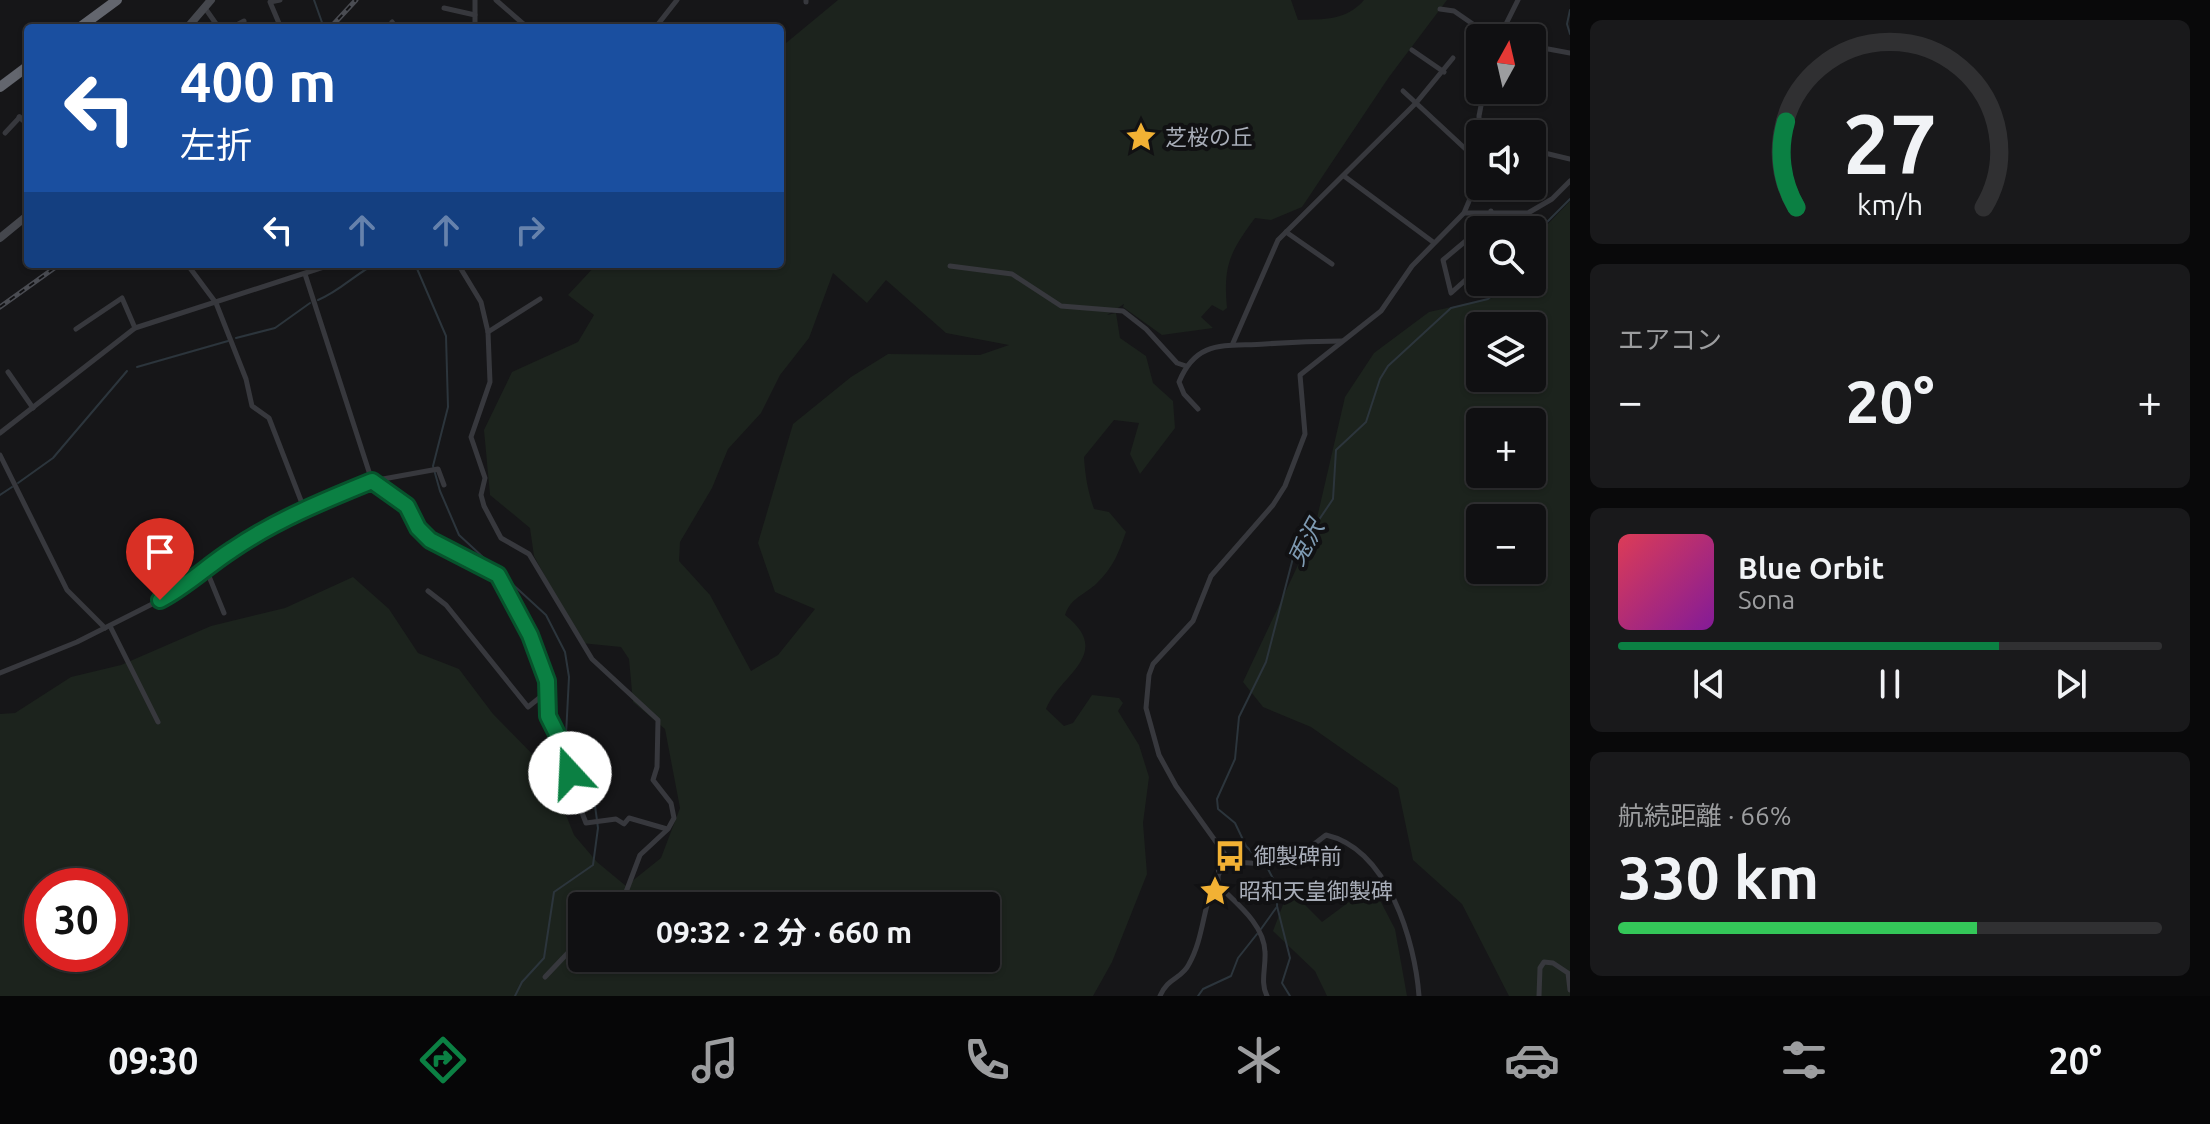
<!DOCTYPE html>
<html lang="ja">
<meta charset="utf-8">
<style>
:root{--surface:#101012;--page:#19191b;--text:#f1f3f6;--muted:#9c9d9f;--line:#303032;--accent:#0b8043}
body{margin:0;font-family:Ubuntu,"Noto Sans JP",sans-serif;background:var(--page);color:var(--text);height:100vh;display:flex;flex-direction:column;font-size:30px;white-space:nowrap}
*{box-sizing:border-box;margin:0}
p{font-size:26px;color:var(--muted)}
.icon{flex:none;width:44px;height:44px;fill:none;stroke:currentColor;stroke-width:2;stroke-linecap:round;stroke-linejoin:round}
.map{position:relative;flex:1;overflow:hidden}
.sheet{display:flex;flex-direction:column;gap:20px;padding:20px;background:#09090a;width:640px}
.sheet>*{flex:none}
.guide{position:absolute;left:24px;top:24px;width:760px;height:244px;border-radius:8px;box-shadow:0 2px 6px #0004,0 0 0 2px var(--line);background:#1a4fa0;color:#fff;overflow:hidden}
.needle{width:52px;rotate:8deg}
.fabs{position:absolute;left:1466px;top:24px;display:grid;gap:16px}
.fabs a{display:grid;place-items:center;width:80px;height:80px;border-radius:8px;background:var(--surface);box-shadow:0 2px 6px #0004,0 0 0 2px var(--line);font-size:40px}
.speed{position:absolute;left:24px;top:868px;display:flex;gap:16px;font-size:40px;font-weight:700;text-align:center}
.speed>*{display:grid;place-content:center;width:104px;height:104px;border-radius:50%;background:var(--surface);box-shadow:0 2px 6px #0004,0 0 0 2px var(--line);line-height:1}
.speed .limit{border:12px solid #d22;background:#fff;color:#111}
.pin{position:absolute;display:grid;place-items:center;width:68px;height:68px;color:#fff;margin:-82px -34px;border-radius:50% 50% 50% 0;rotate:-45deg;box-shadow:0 0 8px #0007}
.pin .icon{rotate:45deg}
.me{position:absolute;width:88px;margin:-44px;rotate:340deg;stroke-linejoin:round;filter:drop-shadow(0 0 6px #0008)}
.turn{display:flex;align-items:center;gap:28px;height:168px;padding:0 24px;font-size:36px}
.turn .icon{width:104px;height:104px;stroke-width:2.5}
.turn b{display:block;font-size:56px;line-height:68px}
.lanes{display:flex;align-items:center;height:76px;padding:0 24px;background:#0003;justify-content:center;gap:40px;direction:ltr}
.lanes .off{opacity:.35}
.big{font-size:60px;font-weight:700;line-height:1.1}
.sheet .widget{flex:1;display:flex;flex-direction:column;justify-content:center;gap:12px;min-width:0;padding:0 28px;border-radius:12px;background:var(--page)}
.sheet .dial{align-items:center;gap:0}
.dial svg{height:208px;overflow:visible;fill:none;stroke:var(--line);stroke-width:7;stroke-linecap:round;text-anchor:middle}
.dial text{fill:var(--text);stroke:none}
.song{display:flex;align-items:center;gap:24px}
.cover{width:96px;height:96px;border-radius:12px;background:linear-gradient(135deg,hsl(350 70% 55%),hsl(290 70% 35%))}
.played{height:8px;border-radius:4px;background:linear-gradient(90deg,var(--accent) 70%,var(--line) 70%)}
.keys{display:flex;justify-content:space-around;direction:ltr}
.heat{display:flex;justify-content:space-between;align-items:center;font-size:44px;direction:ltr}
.charge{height:12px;border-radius:6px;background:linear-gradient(90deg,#34c759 66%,var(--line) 0)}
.trip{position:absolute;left:568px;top:892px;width:432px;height:80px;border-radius:8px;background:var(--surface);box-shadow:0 2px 6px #0004,0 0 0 2px var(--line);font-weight:700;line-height:80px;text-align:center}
.tabs{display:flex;height:128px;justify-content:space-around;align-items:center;background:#060607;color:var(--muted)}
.tabs .icon{width:56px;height:56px}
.tabs .on{color:var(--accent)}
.tabs b{font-size:36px;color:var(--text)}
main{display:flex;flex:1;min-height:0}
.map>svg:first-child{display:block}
.green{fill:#1c231d;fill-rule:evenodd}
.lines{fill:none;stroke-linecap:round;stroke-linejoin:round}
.stream{stroke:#2c353c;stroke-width:2}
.street{stroke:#37383d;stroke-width:5}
.secondary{stroke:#45474d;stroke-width:8}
.highway{stroke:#63666e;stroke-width:10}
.rail-casing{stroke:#4a4c52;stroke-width:5}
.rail{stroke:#111113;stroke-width:2;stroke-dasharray:6;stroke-linecap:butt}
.route-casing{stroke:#07532c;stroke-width:20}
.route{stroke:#0b8043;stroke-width:14}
.labels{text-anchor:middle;stroke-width:8;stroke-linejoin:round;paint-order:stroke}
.poi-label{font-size:22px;fill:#a8adb8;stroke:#111113;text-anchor:start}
.water-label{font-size:24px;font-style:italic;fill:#7f9bb3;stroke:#111113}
</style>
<main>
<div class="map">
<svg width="1570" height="996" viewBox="0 0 1570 996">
<rect width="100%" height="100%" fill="#161618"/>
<g class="green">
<path d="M838 0H1291L1298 20C1324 19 1346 21 1364 0H1447L1389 77 1302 207 1271 220 1255 218C1230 252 1223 265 1227 308L1223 311 1212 305 1201 317 1213 328 1162 335 1123 307 1124 304 1107 315 1116 313 1120 338 1146 356 1153 383 1173 401 1175 428 1140 474 1130 454 1139 423 1114 420 1084 457C1085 475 1088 492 1094 509L1109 512 1126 532C1119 552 1113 568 1097 583 1085 595 1071 597 1065 615 1115 654 1059 675 1046 709L1064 726 1073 723 1092 695 1119 698 1123 703 1118 711 1139 745 1149 777 1143 823 1147 874 1112 962 1093 996H0V714L15 713 71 677 121 665 211 626 285 608 353 577 389 609 418 653 459 669 493 714 548 770 574 835 597 862 626 886 661 858 680 808 665 729 633 702 629 659 621 647 581 643 534 556 530 528 490 495 484 430 512 372 578 342 594 315 568 295 597 264H780V48ZM833 273 867 303 886 280 946 333 1009 345 980 355 888 354 851 377 793 424 758 543 775 592 815 609 778 655 751 671 710 595 679 561 680 542 712 488 728 449 761 413 780 375 809 338ZM42 886H110V954H42ZM582 906H986V958H582Z"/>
<path d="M1570 201V996H1509L1462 904 1413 860 1398 788 1311 727 1263 707 1243 682 1314 531 1345 397 1374 353 1429 312 1506 295 1513 282H1532C1532 234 1538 235 1570 201ZM1480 326H1532V378H1480ZM1480 422H1532V474H1480ZM1480 518H1532V570H1480Z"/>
<polygon points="1372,885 1395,929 1407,996 1327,996 1315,971 1273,931 1289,889 1322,922"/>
</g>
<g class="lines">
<g class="stream">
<polyline points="314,0 324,28"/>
<polyline points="1570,10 1567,24 1570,34"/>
<polyline points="1532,237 1570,199"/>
<polyline points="415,264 446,336 448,407 433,466 440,491 459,535 546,615 565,652 569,677 566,735 594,798 598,828 593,865 554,892 544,958 522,982 515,996"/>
<path d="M318 300C340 291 354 275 375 264"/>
<polyline points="236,338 275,328 310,303"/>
<polyline points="137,367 228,341"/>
<polyline points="18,483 53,458 127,371"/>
<polyline points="0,495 12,487"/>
<polyline points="1261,929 1276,908"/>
<polyline points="1198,996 1203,989 1231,976 1238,958 1257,934"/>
<polyline points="1290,996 1282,983 1290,958 1277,906 1278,888 1268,869 1246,846 1235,823 1218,809 1217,799 1235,759 1239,717 1266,662 1293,558 1333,499 1336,450 1366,422 1380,379 1388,366 1451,308 1488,299 1510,282"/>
</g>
<g class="street">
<polyline points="280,0 270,2 281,28"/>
<polyline points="475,0 475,28"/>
<polyline points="496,0 528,28"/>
<polyline points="806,0 806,2"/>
<polyline points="205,8 219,28"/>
<polyline points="444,8 475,15"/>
<polyline points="1440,9 1454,11 1493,38"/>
<polyline points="392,22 396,28"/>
<polyline points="231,28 244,21"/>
<polyline points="655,28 677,0"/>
<polyline points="1499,38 1518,0"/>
<polyline points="1532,46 1570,53"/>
<polyline points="1412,50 1444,72"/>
<polyline points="1403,91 1416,103 1453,58"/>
<polyline points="19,117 28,125"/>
<polyline points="5,133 20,117"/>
<polyline points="1532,150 1570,159"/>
<polyline points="1480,156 1479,116 1484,90"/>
<polyline points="1344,176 1433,242"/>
<polyline points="1491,211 1495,230"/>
<polyline points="1464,213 1528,213 1552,199 1570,181"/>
<polyline points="1286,232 1332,264"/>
<polyline points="187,264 216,303 246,379 252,406 269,418 305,511"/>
<polyline points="458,264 481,302 488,332 490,382 471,437 485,478 481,495 484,506 501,538 529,554 592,659 658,720 657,767 653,780 671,803 674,818 668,829 640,855 626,892 603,906"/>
<polyline points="950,266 1012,274 1061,306 1123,311 1146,329 1177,363 1186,366"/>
<polyline points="1480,267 1451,293 1443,260 1480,229 1495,226"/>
<polyline points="305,274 372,481 407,506 418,528 430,540 498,575 530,635 547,681 548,716 563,746 570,782 586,823 616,819 624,824 629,818 667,829"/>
<polyline points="76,329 122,298 135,328"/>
<polyline points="488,332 540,299"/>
<polyline points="1233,343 1278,240 1416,103 1472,155 1480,155"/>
<polyline points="8,372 33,408"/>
<path d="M1198 409 1184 394 1179 382C1197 338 1227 347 1265 344 1291 342 1316 341 1342 341"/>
<polyline points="0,433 135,328 333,264"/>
<polyline points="0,455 67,590 105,628"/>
<polyline points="206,569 224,613"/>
<polyline points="428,591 446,605 528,707 548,691"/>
<polyline points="110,626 158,722"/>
<polyline points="0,673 77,642 176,592 234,548 319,503 372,481 438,469 444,485"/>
<path d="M1218 872V885C1237 904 1264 924 1265 952 1266 967 1260 983 1267 996"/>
<polyline points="545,977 582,938"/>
<path d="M1160 996C1168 977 1182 979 1189 964 1208 930 1201 890 1229 860"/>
<path d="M1419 996C1415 941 1388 849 1326 835 1299 858 1264 869 1229 860L1176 786 1159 755 1146 708 1149 675 1153 664 1193 621 1211 576 1273 505 1285 486 1305 434 1300 375 1381 311 1412 266 1464 213 1480 175"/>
<polyline points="1539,996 1540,968 1544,962 1553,963 1568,973 1570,990"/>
</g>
<g class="secondary">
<polyline points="187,28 211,0"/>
<polyline points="0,238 28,215"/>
</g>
<g class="highway">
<polyline points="79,28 117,0"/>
<polyline points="0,87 28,66"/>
</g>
<defs>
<g id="rail">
<polyline points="330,28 356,0"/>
<polyline points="0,307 60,264"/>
</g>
</defs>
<use href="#rail" class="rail-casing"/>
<use href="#rail" class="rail"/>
</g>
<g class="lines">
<defs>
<path id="route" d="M160 600C186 587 207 566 232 550 274 521 325 500 372 481L407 506 418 528 430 540 498 575 530 635 547 681 548 716 563 746 570 773"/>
</defs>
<use href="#route" class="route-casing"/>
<use href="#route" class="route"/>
</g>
<defs>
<symbol id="sight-bare" viewBox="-9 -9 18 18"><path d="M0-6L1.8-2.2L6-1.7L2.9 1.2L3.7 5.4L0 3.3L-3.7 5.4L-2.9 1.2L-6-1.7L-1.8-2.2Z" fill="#f2b134" stroke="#111113" stroke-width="2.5" paint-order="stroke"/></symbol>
<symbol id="bus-bare" viewBox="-9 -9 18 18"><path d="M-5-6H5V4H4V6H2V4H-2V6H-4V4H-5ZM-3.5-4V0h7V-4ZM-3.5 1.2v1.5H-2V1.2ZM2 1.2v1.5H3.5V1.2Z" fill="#f2b134" stroke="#111113" stroke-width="2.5" paint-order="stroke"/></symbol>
</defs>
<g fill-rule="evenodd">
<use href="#sight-bare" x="1119" y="115" width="44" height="44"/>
<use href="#bus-bare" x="1208" y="834" width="44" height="44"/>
<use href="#sight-bare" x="1193" y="869" width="44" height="44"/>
</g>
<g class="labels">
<g class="poi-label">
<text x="1165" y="145">芝桜の丘</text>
<text x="1254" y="864">御製碑前</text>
<text x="1239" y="899">昭和天皇御製碑</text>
</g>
<g class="water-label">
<text transform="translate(1306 543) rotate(-61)" y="8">兎沢</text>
</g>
</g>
</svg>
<div class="fabs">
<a><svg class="needle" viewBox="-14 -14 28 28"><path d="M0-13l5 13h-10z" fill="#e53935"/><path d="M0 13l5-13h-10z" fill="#9c9d9f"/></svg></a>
<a><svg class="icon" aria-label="sound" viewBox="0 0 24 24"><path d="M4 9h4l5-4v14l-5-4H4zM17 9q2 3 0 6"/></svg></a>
<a><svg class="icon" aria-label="search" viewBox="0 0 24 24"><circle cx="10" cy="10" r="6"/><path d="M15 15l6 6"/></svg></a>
<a><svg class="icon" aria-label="layers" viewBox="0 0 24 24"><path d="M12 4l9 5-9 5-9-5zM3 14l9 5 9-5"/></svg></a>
<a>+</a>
<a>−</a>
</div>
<div class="speed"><div class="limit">30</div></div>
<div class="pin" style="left:160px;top:600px;background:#d93025"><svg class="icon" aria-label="arrive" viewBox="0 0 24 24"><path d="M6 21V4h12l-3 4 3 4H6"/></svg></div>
<svg class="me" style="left:570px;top:773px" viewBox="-20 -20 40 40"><circle r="19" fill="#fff"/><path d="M0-13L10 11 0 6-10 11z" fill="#0b8043"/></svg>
<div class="trip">09:32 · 2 分 · 660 m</div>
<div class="guide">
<div class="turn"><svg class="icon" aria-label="left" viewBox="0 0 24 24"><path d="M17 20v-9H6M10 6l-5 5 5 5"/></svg><div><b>400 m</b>左折</div></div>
<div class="lanes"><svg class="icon" aria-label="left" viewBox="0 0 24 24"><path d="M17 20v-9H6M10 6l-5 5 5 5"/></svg><svg class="icon off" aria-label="ahead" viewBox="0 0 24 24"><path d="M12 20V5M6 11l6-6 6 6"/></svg><svg class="icon off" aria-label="ahead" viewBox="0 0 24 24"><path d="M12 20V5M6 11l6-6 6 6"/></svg><svg class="icon off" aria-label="right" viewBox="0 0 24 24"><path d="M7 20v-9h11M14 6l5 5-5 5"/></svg></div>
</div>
</div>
<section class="sheet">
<div class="widget dial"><svg viewBox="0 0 100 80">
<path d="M14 69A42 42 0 1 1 86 69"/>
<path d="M14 69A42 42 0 0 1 10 36" stroke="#0b8043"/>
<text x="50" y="56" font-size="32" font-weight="700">27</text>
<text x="50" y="72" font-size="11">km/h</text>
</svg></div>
<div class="widget"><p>エアコン</p>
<div class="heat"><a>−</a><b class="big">20°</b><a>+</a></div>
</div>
<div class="widget">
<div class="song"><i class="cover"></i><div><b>Blue Orbit</b><p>Sona</p></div></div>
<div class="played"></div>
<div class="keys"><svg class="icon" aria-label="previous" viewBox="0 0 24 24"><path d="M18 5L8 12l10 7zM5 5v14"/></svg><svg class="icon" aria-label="pause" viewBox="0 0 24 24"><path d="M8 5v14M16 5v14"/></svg><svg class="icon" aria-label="next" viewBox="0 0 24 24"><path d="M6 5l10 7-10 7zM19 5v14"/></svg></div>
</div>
<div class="widget"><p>航続距離 · 66%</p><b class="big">330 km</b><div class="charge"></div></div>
</section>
</main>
<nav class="tabs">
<b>09:30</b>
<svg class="icon on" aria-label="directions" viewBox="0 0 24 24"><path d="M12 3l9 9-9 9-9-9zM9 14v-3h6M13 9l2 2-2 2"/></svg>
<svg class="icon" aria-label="music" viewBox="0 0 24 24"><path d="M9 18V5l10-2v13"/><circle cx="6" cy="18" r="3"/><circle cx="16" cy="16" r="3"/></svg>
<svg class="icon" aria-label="phone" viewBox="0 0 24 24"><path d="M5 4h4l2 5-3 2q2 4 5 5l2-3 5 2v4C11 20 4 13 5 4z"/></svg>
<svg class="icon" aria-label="climate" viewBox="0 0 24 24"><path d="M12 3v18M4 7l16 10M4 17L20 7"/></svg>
<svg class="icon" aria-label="car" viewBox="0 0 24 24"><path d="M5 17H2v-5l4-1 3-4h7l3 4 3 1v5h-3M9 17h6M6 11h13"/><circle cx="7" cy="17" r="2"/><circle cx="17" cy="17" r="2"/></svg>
<svg class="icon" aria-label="filters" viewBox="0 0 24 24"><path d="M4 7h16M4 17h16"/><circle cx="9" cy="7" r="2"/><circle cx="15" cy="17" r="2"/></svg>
<b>20°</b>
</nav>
